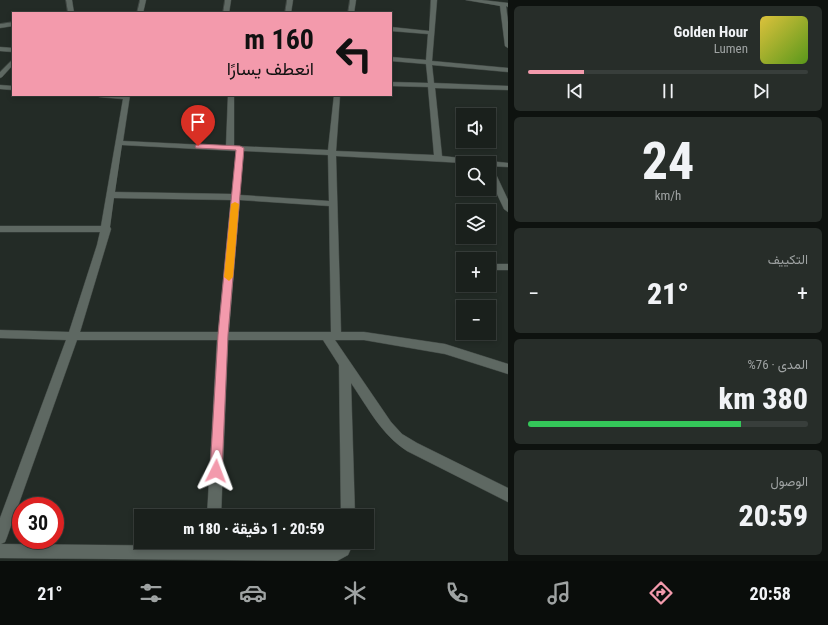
<!DOCTYPE html>
<html lang="ar">
<meta charset="utf-8">
<style>
:root{--surface:#1a201c;--page:#272d29;--text:#f1f3f6;--muted:#9fa3a3;--line:#383e3b;--accent:#f39aac}
body{margin:0;font-family:"Roboto Condensed",Vazirmatn,sans-serif;background:var(--page);color:var(--text);direction:rtl;height:100vh;display:flex;flex-direction:column;font-size:15px;white-space:nowrap}
*{box-sizing:border-box;margin:0}
p{font-size:13px;color:var(--muted)}
.icon{flex:none;width:22px;height:22px;fill:none;stroke:currentColor;stroke-width:2;stroke-linecap:round;stroke-linejoin:round}
.map{position:relative;flex:1;overflow:hidden;direction:ltr}
.sheet{display:flex;flex-direction:column;gap:6px;padding:6px;background:#0e120f;width:320px}
.sheet>*{flex:none}
.hud{position:absolute;left:12px;top:12px;width:380px;height:84px;border-radius:0px;box-shadow:0 2px 6px #0003,0 0 0 1px var(--line);direction:rtl;background:#f39aac;color:#111;overflow:hidden}
.buttons{position:absolute;left:456px;top:108px;display:grid;gap:8px}
.buttons a{display:grid;place-items:center;width:40px;height:40px;border-radius:0px;background:var(--surface);box-shadow:0 2px 6px #0003,0 0 0 1px var(--line);font-size:20px}
.speed{position:absolute;left:12px;top:497px;display:flex;gap:8px;font-size:20px;font-weight:700;text-align:center}
.speed>*{display:grid;place-content:center;width:52px;height:52px;border-radius:50%;background:var(--surface);box-shadow:0 2px 6px #0003,0 0 0 1px var(--line);line-height:1}
.speed .limit{border:6px solid #d22;background:#fff;color:#111}
.pin{position:absolute;display:grid;place-items:center;width:34px;height:34px;color:#fff;margin:-41px -17px;border-radius:50% 50% 50% 0;rotate:-45deg;box-shadow:0 0 4px #0007}
.pin .icon{rotate:45deg}
.me{position:absolute;width:44px;margin:-22px;rotate:3deg;stroke-linejoin:round;filter:drop-shadow(0 0 3px #0008)}
.turn{display:flex;align-items:center;gap:14px;height:84px;padding:0 12px;font-size:18px}
.turn .icon{width:52px;height:52px;stroke-width:2.5}
.turn b{display:block;font-size:28px;line-height:34px}
.big{font-size:30px;font-weight:800;line-height:1.1}
.sheet .widget{flex:1;display:flex;flex-direction:column;justify-content:center;gap:6px;min-width:0;padding:0 14px;border-radius:6px;background:var(--page)}
.sheet .dial{align-items:center;gap:0}
.dial b{font-size:52px;line-height:1}
.song{display:flex;align-items:center;gap:12px}
.cover{width:48px;height:48px;border-radius:6px;background:linear-gradient(135deg,hsl(50 70% 55%),hsl(90 70% 35%))}
.played{height:4px;border-radius:2px;background:linear-gradient(90deg,var(--accent) 20%,var(--line) 20%)}
.keys{display:flex;justify-content:space-around;direction:ltr}
.heat{display:flex;justify-content:space-between;align-items:center;font-size:22px;direction:ltr}
.charge{height:6px;border-radius:3px;background:linear-gradient(90deg,#34c759 76%,var(--line) 0)}
.trip{position:absolute;left:134px;top:509px;width:240px;height:40px;border-radius:0px;background:var(--surface);box-shadow:0 2px 6px #0003,0 0 0 1px var(--line);font-weight:800;line-height:40px;text-align:center;direction:rtl}
.tab-bar{display:flex;height:64px;justify-content:space-around;align-items:center;background:#0a0d0b;color:var(--muted)}
.tab-bar .icon{width:28px;height:28px}
.tab-bar .current{color:var(--accent)}
.tab-bar b{font-size:18px;color:var(--text)}
main{display:flex;flex:1;min-height:0}
.map>svg:first-child{display:block}
.lines{fill:none;stroke-linecap:round;stroke-linejoin:round}
.minor-casing{stroke:#414844;stroke-width:1}
.minor{fill:#5e6862;fill-rule:evenodd}
.route{fill:#f39aac;stroke:#9e6470}
.slow{fill:#f59e0b}
</style>
<main>
<section class="sheet">
<div class="widget">
<div class="song"><i class="cover"></i><div><b>Golden Hour</b><p>Lumen</p></div></div>
<div class="played"></div>
<div class="keys"><svg class="icon" aria-label="previous" viewBox="0 0 24 24"><path d="M18 5L8 12l10 7zM5 5v14"/></svg><svg class="icon" aria-label="pause" viewBox="0 0 24 24"><path d="M8 5v14M16 5v14"/></svg><svg class="icon" aria-label="next" viewBox="0 0 24 24"><path d="M6 5l10 7-10 7zM19 5v14"/></svg></div>
</div>
<div class="widget dial"><b>24</b><p>km/h</p></div>
<div class="widget"><p>التكييف</p>
<div class="heat"><a>−</a><b class="big">21°</b><a>+</a></div>
</div>
<div class="widget"><p>المدى · 76%</p><b class="big">380 km</b><div class="charge"></div></div>
<div class="widget"><p>الوصول</p><b class="big">20:59</b></div>
</section>
<div class="map">
<svg width="508" height="561" viewBox="0 0 508 561">
<rect width="100%" height="100%" fill="#232b26"/>
<g class="lines">
<defs>
<g id="minor">
<polygon points="66,0 72,0 74,13 68,13"/>
<polygon points="140,0 146,0 143,13 137,13"/>
<polygon points="225,0 231,0 229,13 223,13"/>
<polygon points="287,0 293,0 291,13 285,13"/>
<polygon points="350,0 356,0 354,13 348,13"/>
<path d="M431 0H437L432 61 508 68V72L432 65 434 83 508 86V90L435 88 442 156 508 163V167L489 166V163H464L336 156 341 332H364L445 344 508 364V374L445 354 364 340H335L391 422 402 434 417 443 508 488V502L407 451C381 434 369 409 351 383L355 516H341L339 365 323 340H228L221 516H207L217 340H77L7 537 5 542 1 544 205 546V542H219V546L331 548 336 546 340 542H354L348 555 337 561 0 558V518L66 340 0 338V330L69 332 97 245 100 232H0V226H101L123 99 99 97 96 95H130L123 141 226 146 228 95H234V146L328 150 334 95H340L336 151 434 155 428 87 391 86V82L428 83 426 64 391 61V57L426 60 428 34 391 31V27L429 31ZM122 145 236 151 232 194 115 192ZM244 151 328 155 329 201 240 195ZM114 198 231 200 218 332H80L111 229 110 227ZM240 200 329 206 331 332H229Z"/>
<polygon points="466,0 482,0 508,3 508,7 506,6 508,22 508,48 505,46 500,6"/>
<polygon points="13,22 13,26 0,28 0,24"/>
<polygon points="0,47 13,48 13,52 0,51"/>
<polygon points="13,59 13,65 2,77 0,78 0,72"/>
<polygon points="0,85 13,86 13,90 0,89"/>
<polygon points="489,166 493,168 508,200 508,212 504,209 489,177"/>
<rect x="489" y="264" width="19" height="6"/>
</g>
</defs>
<use href="#minor" class="minor-casing"/>
<use href="#minor" class="minor"/>
</g>
<polygon class="route" points="198,144 240,146 244,148 228,335 222,471 220,475 216,477 212,475 210,471 218,335 236,150 196,148 195,146"/>
<polygon class="slow" points="235,202 239,204 233,277 229,281 224,277 231,204"/>
</svg>
<div class="buttons">
<a><svg class="icon" aria-label="sound" viewBox="0 0 24 24"><path d="M4 9h4l5-4v14l-5-4H4zM17 9q2 3 0 6"/></svg></a>
<a><svg class="icon" aria-label="search" viewBox="0 0 24 24"><circle cx="10" cy="10" r="6"/><path d="M15 15l6 6"/></svg></a>
<a><svg class="icon" aria-label="layers" viewBox="0 0 24 24"><path d="M12 4l9 5-9 5-9-5zM3 14l9 5 9-5"/></svg></a>
<a>+</a>
<a>−</a>
</div>
<div class="speed"><div class="limit">30</div></div>
<div class="pin" style="left:198px;top:146px;background:#d93025"><svg class="icon" aria-label="arrive" viewBox="0 0 24 24"><path d="M6 21V4h12l-3 4 3 4H6"/></svg></div>
<svg class="me" style="left:216px;top:471px" viewBox="-20 -20 40 40"><path d="M0-17L14 15 0 8-14 15z" fill="#f39aac" stroke="#fff" stroke-width="4"/></svg>
<div class="trip">20:59 · 1 دقيقة · 180 m</div>
<div class="hud">
<div class="turn"><svg class="icon" aria-label="left" viewBox="0 0 24 24"><path d="M17 20v-9H6M10 6l-5 5 5 5"/></svg><div><b>160 m</b>انعطف يسارًا</div></div>
</div>
</div>
</main>
<nav class="tab-bar">
<b>20:58</b>
<svg class="icon current" aria-label="directions" viewBox="0 0 24 24"><path d="M12 3l9 9-9 9-9-9zM9 14v-3h6M13 9l2 2-2 2"/></svg>
<svg class="icon" aria-label="music" viewBox="0 0 24 24"><path d="M9 18V5l10-2v13"/><circle cx="6" cy="18" r="3"/><circle cx="16" cy="16" r="3"/></svg>
<svg class="icon" aria-label="phone" viewBox="0 0 24 24"><path d="M5 4h4l2 5-3 2q2 4 5 5l2-3 5 2v4C11 20 4 13 5 4z"/></svg>
<svg class="icon" aria-label="climate" viewBox="0 0 24 24"><path d="M12 3v18M4 7l16 10M4 17L20 7"/></svg>
<svg class="icon" aria-label="car" viewBox="0 0 24 24"><path d="M5 17H2v-5l4-1 3-4h7l3 4 3 1v5h-3M9 17h6M6 11h13"/><circle cx="7" cy="17" r="2"/><circle cx="17" cy="17" r="2"/></svg>
<svg class="icon" aria-label="filters" viewBox="0 0 24 24"><path d="M4 7h16M4 17h16"/><circle cx="9" cy="7" r="2"/><circle cx="15" cy="17" r="2"/></svg>
<b>21°</b>
</nav>
